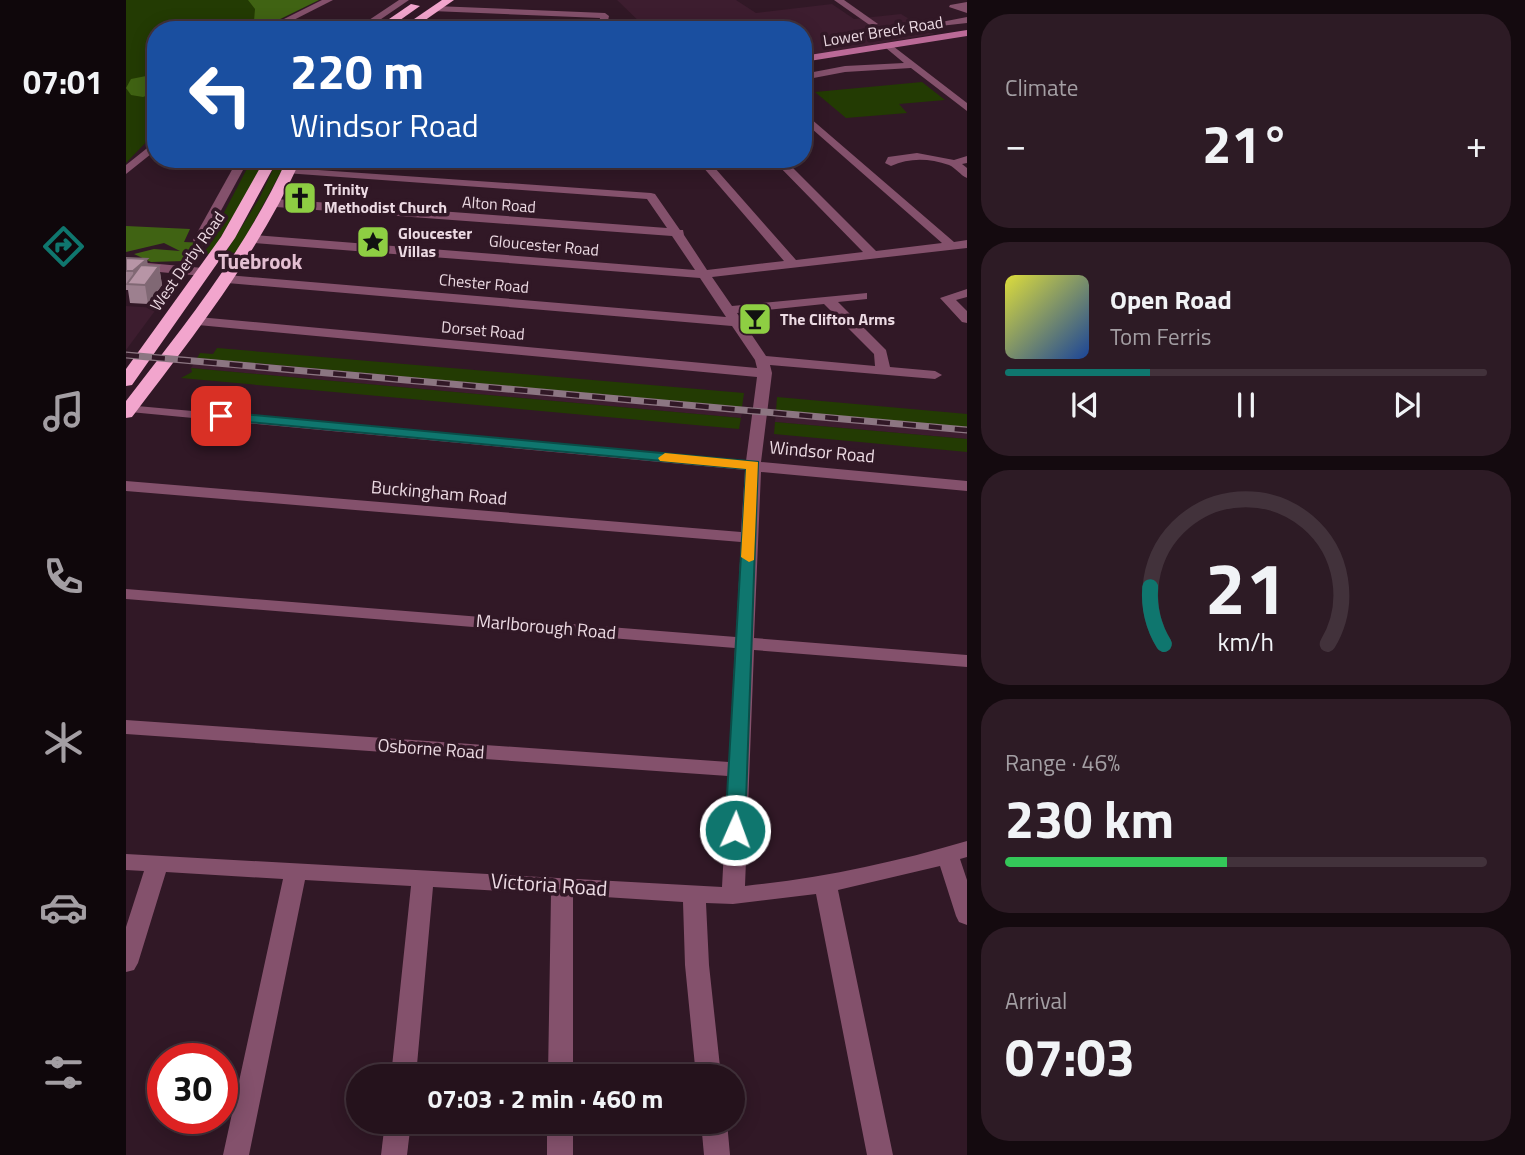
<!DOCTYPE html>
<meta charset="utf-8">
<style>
:root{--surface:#25121c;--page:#2d1b25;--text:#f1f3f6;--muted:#a39ea3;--line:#42323b;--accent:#0f766e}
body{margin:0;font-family:"Titillium Web",sans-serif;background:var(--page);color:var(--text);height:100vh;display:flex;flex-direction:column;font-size:26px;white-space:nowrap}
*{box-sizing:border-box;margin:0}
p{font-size:23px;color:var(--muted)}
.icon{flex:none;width:38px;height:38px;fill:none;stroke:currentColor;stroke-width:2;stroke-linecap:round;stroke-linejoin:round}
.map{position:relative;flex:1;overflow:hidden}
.drawer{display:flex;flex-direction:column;gap:14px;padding:14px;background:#140a0f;width:558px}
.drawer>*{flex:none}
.hud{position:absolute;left:21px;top:21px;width:665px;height:147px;border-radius:28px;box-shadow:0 4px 18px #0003,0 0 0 2px var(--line);background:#1a4fa0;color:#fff;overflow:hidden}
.speed{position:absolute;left:21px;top:1043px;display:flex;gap:14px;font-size:35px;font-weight:700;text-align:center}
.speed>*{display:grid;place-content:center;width:91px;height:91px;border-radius:50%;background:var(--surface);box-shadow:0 4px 18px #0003,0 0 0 2px var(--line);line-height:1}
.speed .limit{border:10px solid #d22;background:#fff;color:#111}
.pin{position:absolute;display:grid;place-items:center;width:60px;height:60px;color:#fff;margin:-30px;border-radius:14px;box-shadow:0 4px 10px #0006}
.me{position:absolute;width:77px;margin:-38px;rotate:2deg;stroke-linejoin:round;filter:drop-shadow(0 0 5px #0008)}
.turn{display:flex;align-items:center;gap:24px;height:147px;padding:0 28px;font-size:32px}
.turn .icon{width:91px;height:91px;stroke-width:2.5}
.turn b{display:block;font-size:49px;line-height:60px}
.big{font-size:52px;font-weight:700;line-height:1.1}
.drawer .widget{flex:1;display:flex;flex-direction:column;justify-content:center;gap:10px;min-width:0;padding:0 24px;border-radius:28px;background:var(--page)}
.drawer .dial{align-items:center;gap:0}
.dial svg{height:182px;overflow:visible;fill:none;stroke:var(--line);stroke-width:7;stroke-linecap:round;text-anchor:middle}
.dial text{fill:var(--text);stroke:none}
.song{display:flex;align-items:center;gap:21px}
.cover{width:84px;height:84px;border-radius:10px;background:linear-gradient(135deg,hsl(60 70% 55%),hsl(220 70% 35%))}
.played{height:7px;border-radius:4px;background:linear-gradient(90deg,var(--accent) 30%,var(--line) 30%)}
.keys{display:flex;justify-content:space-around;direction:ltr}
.heat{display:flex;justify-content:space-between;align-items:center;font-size:38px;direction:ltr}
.charge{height:10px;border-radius:5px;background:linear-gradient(90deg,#34c759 46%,var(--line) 0)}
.trip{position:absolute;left:220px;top:1064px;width:399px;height:70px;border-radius:35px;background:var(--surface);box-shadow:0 4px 18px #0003,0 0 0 2px var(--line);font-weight:700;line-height:70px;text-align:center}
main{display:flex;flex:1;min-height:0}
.dock{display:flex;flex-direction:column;width:126px;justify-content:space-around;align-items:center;background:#0f070b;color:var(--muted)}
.dock .icon{width:49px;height:49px}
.dock .on{color:var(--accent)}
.dock b{font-size:32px;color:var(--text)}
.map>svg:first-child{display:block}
.built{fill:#3d1d2f}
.green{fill:#233b03}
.forest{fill:#406313}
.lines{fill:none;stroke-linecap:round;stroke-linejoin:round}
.street{fill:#84516c;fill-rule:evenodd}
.secondary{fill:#bb6a97;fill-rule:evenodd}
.highway{fill:#f2a5cd;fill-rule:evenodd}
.rail-casing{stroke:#8c7682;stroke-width:7}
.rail{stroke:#311826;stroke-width:4.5;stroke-dasharray:13;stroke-linecap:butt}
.wall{fill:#9d808f}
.shaded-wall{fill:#806874}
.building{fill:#b795a6;stroke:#806874;stroke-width:2}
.route{fill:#0f766e;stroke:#0a4d48;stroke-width:2}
.slow{fill:#f59e0b}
.labels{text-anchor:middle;stroke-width:7;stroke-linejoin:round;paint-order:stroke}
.far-street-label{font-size:16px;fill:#ecdae3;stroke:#311826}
.far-poi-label{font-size:16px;font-weight:bold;fill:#ecdae3;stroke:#311826;text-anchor:start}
.street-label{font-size:18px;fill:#ecdae3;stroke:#311826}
.far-district-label{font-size:21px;font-weight:bold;fill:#e4c0d2;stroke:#311826}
.near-street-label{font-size:21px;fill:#ecdae3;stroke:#311826}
</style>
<main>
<nav class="dock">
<b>07:01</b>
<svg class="icon on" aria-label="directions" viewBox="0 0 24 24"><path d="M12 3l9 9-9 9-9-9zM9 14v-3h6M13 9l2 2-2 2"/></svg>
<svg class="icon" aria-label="music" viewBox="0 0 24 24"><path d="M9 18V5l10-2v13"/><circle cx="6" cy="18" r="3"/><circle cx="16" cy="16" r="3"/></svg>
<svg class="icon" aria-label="phone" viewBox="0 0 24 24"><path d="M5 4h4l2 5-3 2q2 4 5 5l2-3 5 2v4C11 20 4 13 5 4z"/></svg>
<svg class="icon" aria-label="climate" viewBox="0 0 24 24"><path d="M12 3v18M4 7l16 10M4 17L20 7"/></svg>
<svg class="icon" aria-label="car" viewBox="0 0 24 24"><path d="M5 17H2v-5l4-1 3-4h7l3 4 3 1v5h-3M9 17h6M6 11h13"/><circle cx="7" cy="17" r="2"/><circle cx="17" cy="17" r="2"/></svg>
<svg class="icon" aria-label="filters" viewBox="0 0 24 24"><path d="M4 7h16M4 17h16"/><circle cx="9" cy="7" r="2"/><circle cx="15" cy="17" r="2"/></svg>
</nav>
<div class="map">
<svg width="841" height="1155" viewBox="0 0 841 1155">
<rect width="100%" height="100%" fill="#311826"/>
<g class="built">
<polygon points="491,0 610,0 630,13 706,4 728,19 775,14 808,34 677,57 677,30 522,30"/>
<polygon points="0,306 31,308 0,350"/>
<polygon points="71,358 617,407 615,418 65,368"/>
<polygon points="650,411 841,427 841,439 649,422"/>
</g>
<g class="green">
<polygon points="0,0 193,0 132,30 30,30 30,132 0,163"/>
<polygon points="796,82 819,100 773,104 781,113 720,118 689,92"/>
<polygon points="126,159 140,159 123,193 84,254 77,254 93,231 92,224"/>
<polygon points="152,159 162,159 111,253 100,252 133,199"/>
<polygon points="91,348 618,393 616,407 71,358 74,353 87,354"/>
<polygon points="65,368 615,418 613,429 55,378 66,372"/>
<polygon points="651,397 841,414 841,427 650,411"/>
<polygon points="649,422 841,439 841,452 648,434"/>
</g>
<g class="forest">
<polygon points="122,0 193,0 146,23 128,21 129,9"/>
<polygon points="30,74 30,92 17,97 5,95 0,88 5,79"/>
<polygon points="0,226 64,229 58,242 79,243 72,254 58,261 25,262 8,254 28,249 54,251 38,243 0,252"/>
</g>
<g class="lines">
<g class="street">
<polygon points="196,0 207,0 148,30 136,30"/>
<polygon points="273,0 283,0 239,30 228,30"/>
<polygon points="708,0 718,0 752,24 745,26"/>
<polygon points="841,2 841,13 823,7 824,5"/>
<polygon points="309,6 479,13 483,16 480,30 471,30 474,18 306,11"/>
<polygon points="841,17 841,23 814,26 810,23"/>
<polygon points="285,21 412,27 416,30 282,26"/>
<polygon points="763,43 841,103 841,111 785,68 719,72 677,80 677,74 719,66 778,63 760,48 758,46"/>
<path d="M677 112 828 242 841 240V248L586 277 606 306 741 293V299L712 302 760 350 764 367 809 371 816 375 809 379 644 365 646 373 635 462 841 481V491L635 472 628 638 841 655V667L628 650 619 886C695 878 767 863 841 841V857L834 859 841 880V925L833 922 830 916 814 866 712 890 767 1155H741L690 894 607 904 580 903 583 965 595 1076H570L559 965 557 902 447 895V1076H422L425 894 307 887 290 1076H265L285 886 179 880 123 1155H97L157 879 40 872 12 963 8 970 0 972V927L18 871 0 870V854L596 887 602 776 0 734V720L603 762 609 648 0 599V589L610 637 615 542 0 491V481L615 532 619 470 4 412 0 411V405L620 461 631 377 72 325 65 321 72 317 631 368 629 360 606 326 101 283 95 279 101 275 600 317 574 278 127 243 121 239 127 235 569 270 546 236 150 207 144 203 150 199 541 228 521 199 159 173V169L163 168 525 193 529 194 554 230H557L558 235 581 270 658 261 570 159H581L670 260 737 252 646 159H658L750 251 816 243 677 121ZM698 304 748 354 749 366 640 356 611 313Z"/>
<polygon points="30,141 30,150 0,174 0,165"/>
<path d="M791 153 828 160 841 156V163L836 164 841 168V178C834 175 830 168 823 165 802 158 783 158 765 166L759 163 762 157Z"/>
<polygon points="112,159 123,159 79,240 69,243 67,240"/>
<polygon points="0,261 77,268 83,272 77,276 0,269"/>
<polygon points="841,289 841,297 830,300 841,311 841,323 836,322 814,298"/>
<polygon points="259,1122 285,1122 281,1155 255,1155"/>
<rect x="421" y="1122" width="26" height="33"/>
<polygon points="575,1122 601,1122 604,1155 578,1155"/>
</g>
<polygon class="secondary" points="841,30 841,36 677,62 677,56"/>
<g class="highway">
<polygon points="316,0 328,0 285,30 272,30"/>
<polygon points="285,4 294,6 260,30 247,30"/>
<polygon points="139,159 152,159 109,238 6,385 0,386 0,369 95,237"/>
<path d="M161 159H175C132 254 69 334 6 417L0 418V401C60 323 120 249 161 159Z"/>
</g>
<defs>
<polyline id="rail" points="0,355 841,430"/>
</defs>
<use href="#rail" class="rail-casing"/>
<use href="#rail" class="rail"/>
</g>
<polygon class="wall" points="0,258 22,266 33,266 36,285 22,304 4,303 2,290 0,290"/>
<g class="shaded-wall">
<polygon points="21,259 24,278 9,284 7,271"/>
<polygon points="33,266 36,285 22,304 19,285"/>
</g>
<g class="building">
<polygon points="0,258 21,259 7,271 0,271"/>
<polygon points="15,265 33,266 19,285 1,284"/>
</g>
<polygon class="route" points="95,412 632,462 619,830 616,835 602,835 599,830 620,469 90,419 88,416"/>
<polygon class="slow" points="539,453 632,462 628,560 623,562 615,557 620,469 534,461 532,458"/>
<defs>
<symbol id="church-square" viewBox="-11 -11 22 22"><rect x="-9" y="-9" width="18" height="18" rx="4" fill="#8ece43" stroke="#311826"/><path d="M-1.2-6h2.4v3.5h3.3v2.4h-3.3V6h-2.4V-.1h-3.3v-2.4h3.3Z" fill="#111"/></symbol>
<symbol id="sight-square" viewBox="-11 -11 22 22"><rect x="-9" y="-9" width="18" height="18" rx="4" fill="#8ece43" stroke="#311826"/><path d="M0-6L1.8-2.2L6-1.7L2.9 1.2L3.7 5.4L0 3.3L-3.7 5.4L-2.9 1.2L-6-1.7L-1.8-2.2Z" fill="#111"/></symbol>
<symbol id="bar-square" viewBox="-11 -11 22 22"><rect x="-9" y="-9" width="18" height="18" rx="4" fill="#8ece43" stroke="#311826"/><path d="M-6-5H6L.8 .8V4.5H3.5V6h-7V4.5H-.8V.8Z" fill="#111"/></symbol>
</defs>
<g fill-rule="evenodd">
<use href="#church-square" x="155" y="179" width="38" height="38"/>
<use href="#sight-square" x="228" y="223" width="38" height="38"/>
<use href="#bar-square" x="610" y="300" width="38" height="38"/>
</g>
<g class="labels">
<g class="far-street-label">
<text transform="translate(757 31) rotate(-9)" y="6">Lower Breck Road</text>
<text transform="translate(373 204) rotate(4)" y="6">Alton Road</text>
<text transform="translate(418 245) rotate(5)" y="6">Gloucester Road</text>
<text transform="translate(61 261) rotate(-55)" y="6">West Derby Road</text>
<text transform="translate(358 283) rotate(5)" y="6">Chester Road</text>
<text transform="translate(357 330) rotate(5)" y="6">Dorset Road</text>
</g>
<g class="far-poi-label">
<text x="198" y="195">Trinity<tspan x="198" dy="18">Methodist Church</tspan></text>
<text x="272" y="239">Gloucester<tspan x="272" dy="18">Villas</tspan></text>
<text x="654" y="325">The Clifton Arms</text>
</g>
<g class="street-label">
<text transform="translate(696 452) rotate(5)" y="6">Windsor Road</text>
<text transform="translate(313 493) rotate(5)" y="6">Buckingham Road</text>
<text transform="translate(420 627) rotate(5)" y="6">Marlborough Road</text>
<text transform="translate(305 749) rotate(4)" y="6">Osborne Road</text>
</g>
<g class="far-district-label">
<text x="134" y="269">Tuebrook</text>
</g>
<g class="near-street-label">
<text transform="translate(423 885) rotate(4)" y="7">Victoria Road</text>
</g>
</g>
</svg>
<div class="speed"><div class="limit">30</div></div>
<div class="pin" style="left:95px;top:416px;background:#d93025"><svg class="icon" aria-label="arrive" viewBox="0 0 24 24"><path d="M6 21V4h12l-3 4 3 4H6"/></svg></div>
<svg class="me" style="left:609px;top:830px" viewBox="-20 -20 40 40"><circle r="17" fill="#0f766e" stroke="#fff" stroke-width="3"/><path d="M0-11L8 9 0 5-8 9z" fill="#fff"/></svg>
<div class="trip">07:03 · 2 min · 460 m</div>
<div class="hud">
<div class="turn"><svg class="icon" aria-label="left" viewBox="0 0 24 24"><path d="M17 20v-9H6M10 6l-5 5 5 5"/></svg><div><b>220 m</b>Windsor Road</div></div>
</div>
</div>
<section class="drawer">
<div class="widget"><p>Climate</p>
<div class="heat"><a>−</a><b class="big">21°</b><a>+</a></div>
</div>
<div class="widget">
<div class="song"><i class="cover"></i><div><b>Open Road</b><p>Tom Ferris</p></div></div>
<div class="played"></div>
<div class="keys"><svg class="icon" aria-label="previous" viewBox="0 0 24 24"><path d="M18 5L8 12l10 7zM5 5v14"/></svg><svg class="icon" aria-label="pause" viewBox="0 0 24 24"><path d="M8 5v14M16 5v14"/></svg><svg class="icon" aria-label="next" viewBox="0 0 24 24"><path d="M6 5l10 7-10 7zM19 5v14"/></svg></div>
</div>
<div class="widget dial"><svg viewBox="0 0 100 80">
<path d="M14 69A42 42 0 1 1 86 69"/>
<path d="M14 69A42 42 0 0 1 8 44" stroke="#0f766e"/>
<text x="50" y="56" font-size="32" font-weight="700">21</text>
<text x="50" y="72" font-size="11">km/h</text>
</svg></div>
<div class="widget"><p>Range · 46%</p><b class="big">230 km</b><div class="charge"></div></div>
<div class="widget"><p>Arrival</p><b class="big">07:03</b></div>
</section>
</main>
